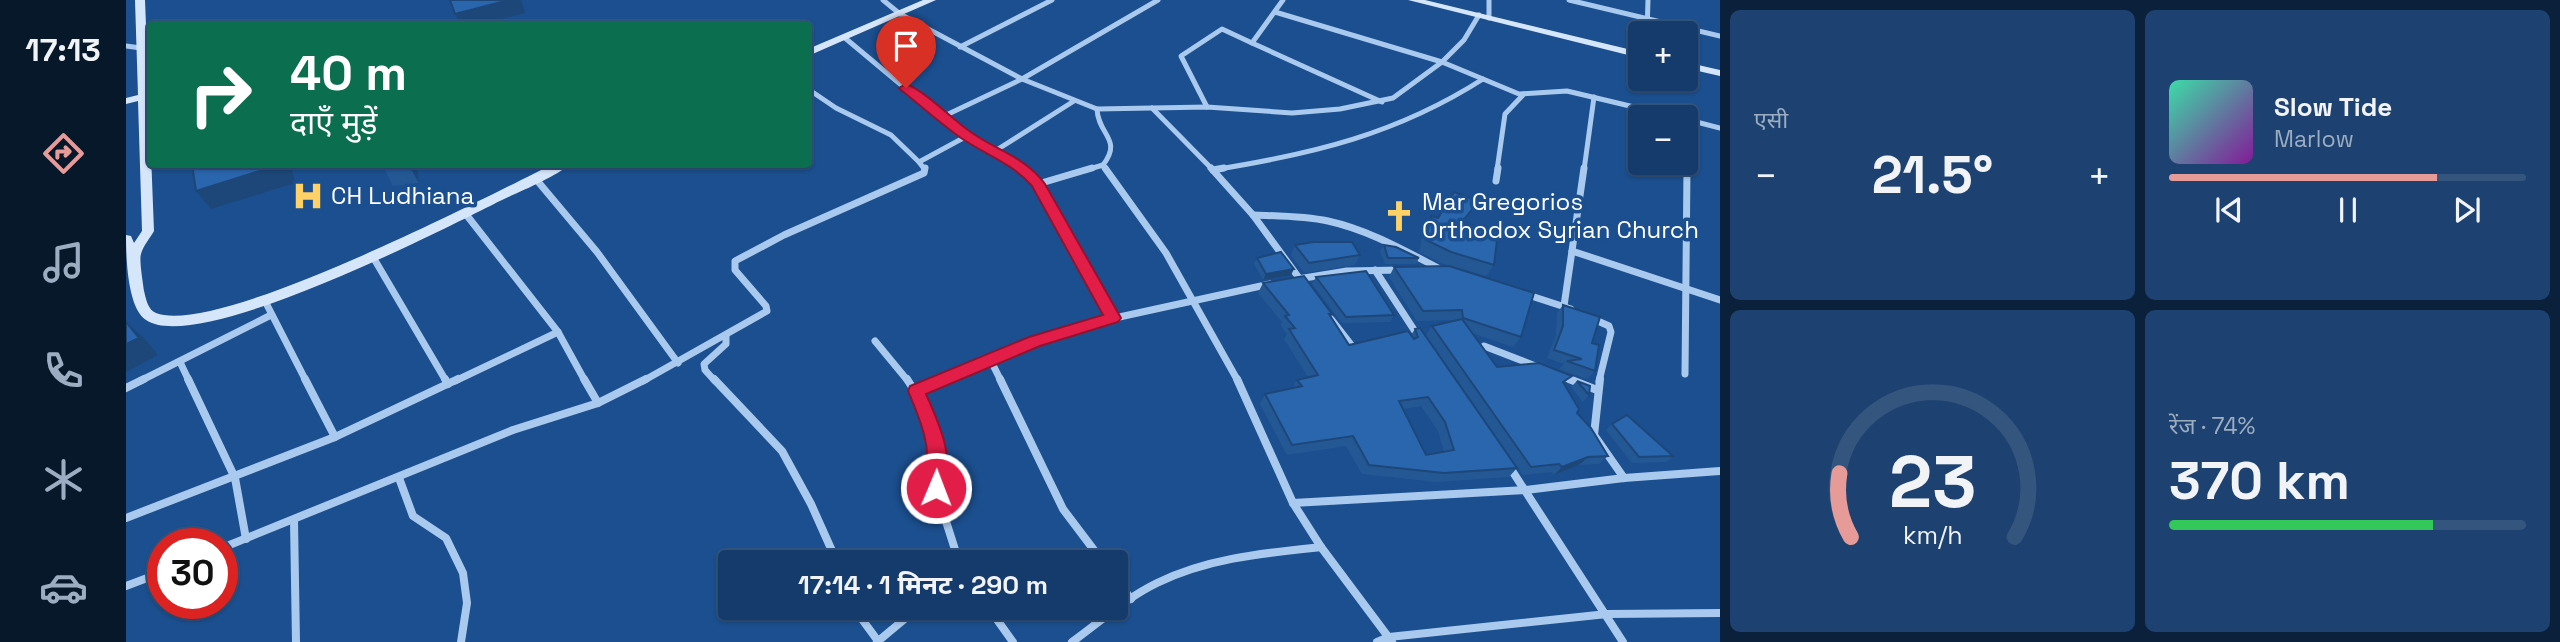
<!DOCTYPE html>
<html lang="hi">
<meta charset="utf-8">
<style>
:root{--surface:#143b6b;--page:#1d4271;--text:#f1f3f6;--muted:#9dadc1;--line:#33557e;--accent:#e69b98}
body{margin:0;font-family:"Space Grotesk","Noto Sans Devanagari",sans-serif;background:var(--page);color:var(--text);height:100vh;display:flex;flex-direction:column;font-size:26px;white-space:nowrap}
*{box-sizing:border-box;margin:0}
p{font-size:23px;color:var(--muted)}
.icon{flex:none;width:38px;height:38px;fill:none;stroke:currentColor;stroke-width:2;stroke-linecap:round;stroke-linejoin:round}
.map{position:relative;flex:1;overflow:hidden}
.details{display:flex;flex-direction:column;gap:10px;padding:10px;background:#0b203b;width:840px}
.details>*{flex:none}
.hud{position:absolute;left:21px;top:21px;width:665px;height:147px;border-radius:7px;box-shadow:0 2px 5px #0004,0 0 0 2px var(--line);background:#0b6e4f;color:#fff;overflow:hidden}
.fabs{position:absolute;left:1502px;top:21px;display:grid;gap:14px}
.fabs a{display:grid;place-items:center;width:70px;height:70px;border-radius:7px;background:var(--surface);box-shadow:0 2px 5px #0004,0 0 0 2px var(--line);font-size:35px}
.speed{position:absolute;left:21px;top:528px;display:flex;gap:14px;font-size:35px;font-weight:700;text-align:center}
.speed>*{display:grid;place-content:center;width:91px;height:91px;border-radius:50%;background:var(--surface);box-shadow:0 2px 5px #0004,0 0 0 2px var(--line);line-height:1}
.speed .limit{border:10px solid #d22;background:#fff;color:#111}
.pin{position:absolute;display:grid;place-items:center;width:60px;height:60px;color:#fff;margin:-72px -30px;border-radius:50% 50% 50% 0;rotate:-45deg;box-shadow:0 0 7px #0007}
.pin .icon{rotate:45deg}
.me{position:absolute;width:77px;margin:-38px;rotate:1deg;stroke-linejoin:round;filter:drop-shadow(0 0 5px #0008)}
.turn{display:flex;align-items:center;gap:24px;height:147px;padding:0 28px;font-size:32px}
.turn .icon{width:91px;height:91px;stroke-width:2.5}
.turn b{display:block;font-size:49px;line-height:60px}
.big{font-size:52px;font-weight:700;line-height:1.1}
.details .tile{flex:1;display:flex;flex-direction:column;justify-content:center;gap:10px;min-width:0;padding:0 24px;border-radius:10px;background:var(--page)}
.details .dial{align-items:center;gap:0}
.dial svg{height:182px;overflow:visible;fill:none;stroke:var(--line);stroke-width:7;stroke-linecap:round;text-anchor:middle}
.dial text{fill:var(--text);stroke:none}
.song{display:flex;align-items:center;gap:21px}
.cover{width:84px;height:84px;border-radius:10px;background:linear-gradient(135deg,hsl(160 70% 55%),hsl(290 70% 35%))}
.played{height:7px;border-radius:4px;background:linear-gradient(90deg,var(--accent) 75%,var(--line) 75%)}
.keys{display:flex;justify-content:space-around;direction:ltr}
.heat{display:flex;justify-content:space-between;align-items:center;font-size:38px;direction:ltr}
.charge{height:10px;border-radius:5px;background:linear-gradient(90deg,#34c759 74%,var(--line) 0)}
.details .tiles{flex:1;display:grid;gap:10px;grid-template-columns:repeat(2,1fr)}
.trip{position:absolute;left:592px;top:550px;width:410px;height:70px;border-radius:7px;background:var(--surface);box-shadow:0 2px 5px #0004,0 0 0 2px var(--line);font-weight:700;line-height:70px;text-align:center}
main{display:flex;flex:1;min-height:0}
.tab-bar{display:flex;flex-direction:column;width:126px;justify-content:space-around;align-items:center;background:#08182b;color:var(--muted)}
.tab-bar .icon{width:49px;height:49px}
.tab-bar .on{color:var(--accent)}
.tab-bar b{font-size:32px;color:var(--text)}
.map>svg:first-child{display:block}
.lines{fill:none;stroke-linecap:round;stroke-linejoin:round}
.street-far2{stroke:#a9c9ee;stroke-width:5}
.street-far1{stroke:#a9c9ee;stroke-width:7}
.street{stroke:#a9c9ee;stroke-width:8}
.secondary{fill:#d6e6fa;fill-rule:evenodd}
.wall{fill:#245895;fill-rule:evenodd}
.shaded-wall{fill:#1d4779}
.building{fill:#2a66ad;stroke:#1d4779;stroke-width:2;fill-rule:evenodd}
.route{fill:#e11d48;stroke:#92132f;stroke-width:2}
.labels{text-anchor:middle;stroke-width:7;stroke-linejoin:round;paint-order:stroke}
.poi-label{font-size:24px;fill:#fff;stroke:#1b4f8f;text-anchor:start}
</style>
<main>
<nav class="tab-bar">
<b>17:13</b>
<svg class="icon on" aria-label="directions" viewBox="0 0 24 24"><path d="M12 3l9 9-9 9-9-9zM9 14v-3h6M13 9l2 2-2 2"/></svg>
<svg class="icon" aria-label="music" viewBox="0 0 24 24"><path d="M9 18V5l10-2v13"/><circle cx="6" cy="18" r="3"/><circle cx="16" cy="16" r="3"/></svg>
<svg class="icon" aria-label="phone" viewBox="0 0 24 24"><path d="M5 4h4l2 5-3 2q2 4 5 5l2-3 5 2v4C11 20 4 13 5 4z"/></svg>
<svg class="icon" aria-label="climate" viewBox="0 0 24 24"><path d="M12 3v18M4 7l16 10M4 17L20 7"/></svg>
<svg class="icon" aria-label="car" viewBox="0 0 24 24"><path d="M5 17H2v-5l4-1 3-4h7l3 4 3 1v5h-3M9 17h6M6 11h13"/><circle cx="7" cy="17" r="2"/><circle cx="17" cy="17" r="2"/></svg>
</nav>
<div class="map">
<svg width="1594" height="642" viewBox="0 0 1594 642">
<rect width="100%" height="100%" fill="#1b4f8f"/>
<g class="lines">
<g class="street-far2">
<polyline points="757,0 774,14 896,79 971,109 1081,107 1166,113 1214,109 1267,98 1316,62 1338,40 1353,15"/>
<polyline points="1157,0 1126,43 1256,102"/>
<polyline points="1363,0 1363,18"/>
<polyline points="1443,0 1594,36"/>
<polyline points="1149,12 1316,62 1357,79"/>
<polyline points="1521,33 1522,0"/>
<polyline points="719,38 810,114 897,170"/>
<polyline points="0,46 15,48"/>
<polyline points="834,47 926,0"/>
<polyline points="682,89 710,108 765,135 793,162"/>
<polyline points="1081,107 1055,56 1096,29 1126,43"/>
<polyline points="1026,108 1087,170"/>
<path d="M971 109C972 135 997 139 977 165L981 170"/>
<polyline points="816,117 896,79 1032,0"/>
<polyline points="1559,119 1594,128"/>
<polyline points="869,151 948,101"/>
<polyline points="799,170 793,162 841,136"/>
<polyline points="960,170 977,165"/>
<path d="M1087 170C1187 154 1271 134 1357 79L1393 94 1441 91 1550 117"/>
<polyline points="1371,170 1379,114 1397,95"/>
<polyline points="1458,170 1468,97"/>
<polyline points="1561,170 1561,120"/>
</g>
<g class="street-far1">
<polyline points="895,168 912,184 987,318"/>
<polyline points="979,168 1040,253 1112,381"/>
<polyline points="1085,168 1127,215 1176,282"/>
<polyline points="1087,170 1098,168"/>
<polyline points="409,178 471,252 552,363"/>
<polyline points="1370,181 1372,168"/>
<polyline points="912,184 966,168"/>
<path d="M1127 215C1152 216 1178 216 1202 221 1243 230 1279 251 1316 270"/>
<polyline points="1446,251 1594,300"/>
<polyline points="247,257 320,381"/>
<polyline points="1249,270 1292,336"/>
<polyline points="1172,279 1221,271 1275,270"/>
<polyline points="1399,294 1445,309"/>
<polyline points="139,301 180,381"/>
<polyline points="1438,306 1458,168"/>
<polyline points="1465,318 1483,326 1485,332 1473,381"/>
<polyline points="1205,319 1226,346"/>
<polyline points="432,332 459,381"/>
<polyline points="749,341 782,381"/>
<polyline points="1358,346 1412,367"/>
<polyline points="865,361 875,381"/>
<polyline points="54,362 63,381"/>
<polyline points="1559,374 1561,168"/>
<polyline points="1436,376 1448,381"/>
<polyline points="14,381 145,315"/>
<polyline points="329,381 432,332 339,213"/>
<polyline points="517,381 641,311 640,306 609,270 609,261 658,235 798,173 799,168"/>
<polyline points="589,381 579,370 578,364 600,344 600,336"/>
<polyline points="815,381 909,341 966,323 1144,284"/>
</g>
<g class="street">
<polyline points="62,379 109,478 120,539"/>
<polyline points="179,379 209,437"/>
<polyline points="319,379 322,384"/>
<polyline points="458,379 472,403"/>
<polyline points="588,379 656,451 685,504 711,562"/>
<polyline points="781,379 796,403 807,431 810,447 810,490 833,562"/>
<polyline points="874,379 937,509 977,562"/>
<polyline points="1111,379 1167,503 1195,547 1266,642"/>
<polyline points="1443,379 1471,390"/>
<polyline points="1474,379 1468,435 1498,478"/>
<polyline points="0,388 18,379"/>
<polyline points="790,391 819,379"/>
<polyline points="1383,466 1497,642"/>
<polyline points="273,478 287,516 320,538 337,573 341,603 335,642"/>
<polyline points="1167,503 1400,490 1498,478 1594,471"/>
<polyline points="0,518 209,437 332,379"/>
<polyline points="168,520 170,642"/>
<polyline points="96,548 387,430 472,403 520,379"/>
<polyline points="989,578 1005,599"/>
<polyline points="0,586 37,572"/>
<polyline points="727,607 752,641"/>
<polyline points="862,607 887,642"/>
<polyline points="751,642 793,607"/>
<path d="M946 642C974 622 1000 598 1031 583 1082 558 1139 553 1195 547"/>
<polyline points="1251,642 1263,637 1481,614 1594,613"/>
</g>
<g class="secondary">
<path d="M9 0H19L28 231C24 238 17 246 15 254 13 260 17 283 18 291 20 299 22 310 30 313 91 337 361 197 427 164H444C427 179 389 193 368 204 312 232 71 355 20 320 1 308 0 255 0 235L5 236 8 243 16 231 12 101 0 104V98L12 95Z"/>
<polygon points="797,0 810,0 682,56 682,49"/>
<polygon points="1282,0 1299,0 1514,52 1514,58"/>
<polygon points="1559,62 1594,70 1594,76 1559,68"/>
</g>
</g>
<g class="wall">
<polygon points="256,164 291,164 293,183 267,186"/>
<polygon points="1353,201 1338,223 1368,265 1360,276 1318,264 1293,252 1298,228 1305,216 1312,218"/>
<polygon points="1169,245 1234,255 1229,265 1178,273 1165,255"/>
<polygon points="1258,245 1293,258 1290,264 1259,264 1254,251"/>
<polygon points="1131,258 1165,275 1137,280 1128,264"/>
<polygon points="1268,267 1395,337 1387,347 1346,333 1371,367 1438,385 1451,413 1482,456 1473,464 1453,465 1428,475 1425,472 1397,475 1300,335 1306,326 1329,321 1329,320 1291,321 1263,277"/>
<polygon points="1190,277 1268,315 1264,322 1216,323 1186,284"/>
<path d="M1137 283 1206 314 1205 317 1223 345 1285 335 1289 329 1391 468 1383 477 1310 482 1236 474 1220 446 1161 455 1134 404 1139 394 1167 388 1171 380 1182 377 1158 339 1161 334 1155 326 1156 322 1132 293ZM1295 406 1312 431 1318 452 1300 455 1277 409Z"/>
<polygon points="1437,305 1466,343 1469,371 1461,379 1433,369 1438,364 1421,358 1430,334 1431,313"/>
<polygon points="1451,381 1463,395 1457,402 1445,387"/>
<polygon points="1486,424 1547,456 1540,462 1506,463 1480,430"/>
</g>
<g class="shaded-wall">
<polygon points="383,0 395,0 399,13 355,24 334,24 329,14"/>
<polygon points="156,164 165,164 169,183 85,209 70,191"/>
<polygon points="282,164 291,164 293,183"/>
<polygon points="1168,269 1165,275 1137,280 1140,274"/>
<polygon points="0,322 19,339 32,355 0,372"/>
<polygon points="1462,457 1453,465 1428,475 1436,467"/>
</g>
<g class="building">
<polygon points="324,0 383,0 329,14"/>
<polygon points="66,164 156,164 70,191"/>
<polygon points="256,164 281,164 256,167"/>
<polygon points="1328,192 1353,201 1336,222 1372,232 1368,265 1325,252 1300,240 1305,216 1312,218"/>
<polygon points="1188,242 1226,242 1234,255 1183,263 1169,245"/>
<polygon points="1258,245 1270,247 1293,258 1262,258"/>
<polygon points="1155,252 1168,269 1140,274 1131,258"/>
<polygon points="1323,266 1408,293 1395,337 1337,318 1336,310 1297,311 1268,267"/>
<polygon points="1240,271 1268,315 1220,317 1190,277"/>
<path d="M1178 276 1206 314H1203L1223 345 1282 331 1288 339 1292 337 1289 329 1294 328 1391 468 1318 473 1243 465 1227 436 1166 445 1139 394 1176 386 1171 380 1192 375 1163 329 1169 328 1159 316 1163 315 1137 283ZM1302 397 1319 422 1328 450 1300 455 1273 401Z"/>
<polygon points="1437,305 1474,317 1466,343 1473,345 1469,371 1441,361 1456,359 1428,350 1437,326"/>
<polygon points="1336,319 1371,367 1413,363 1446,376 1437,382 1453,409 1451,413 1465,428 1482,456 1462,457 1436,467 1433,464 1405,467 1306,326"/>
<polygon points="0,322 13,338 0,344"/>
<polygon points="1451,381 1464,386 1463,395"/>
<polygon points="1501,415 1547,456 1513,457 1486,424"/>
</g>
<path class="route" d="M780 84C799 91 824 117 842 130 868 150 899 156 919 184L995 318 992 322 914 346 800 394C813 423 831 462 816 493L810 496 803 493C798 482 803 458 800 444 797 425 789 408 782 391L784 386 903 337 977 315 906 186C886 163 860 155 835 138 814 123 795 106 775 90L773 88Z"/>
<defs>
<symbol id="hospital-bare" viewBox="-9 -9 18 18"><path d="M-5-5h3v3.5h4V-5h3V5h-3V1.5h-4V5h-3Z" fill="#ffd166" stroke="#1b4f8f" stroke-width="2.5" paint-order="stroke"/></symbol>
<symbol id="church-bare" viewBox="-9 -9 18 18"><path d="M-1.2-6h2.4v3.5h3.3v2.4h-3.3V6h-2.4V-.1h-3.3v-2.4h3.3Z" fill="#ffd166" stroke="#1b4f8f" stroke-width="2.5" paint-order="stroke"/></symbol>
</defs>
<g fill-rule="evenodd">
<use href="#hospital-bare" x="160" y="174" width="44" height="44"/>
<use href="#church-bare" x="1251" y="194" width="44" height="44"/>
</g>
<g class="labels">
<g class="poi-label">
<text x="205" y="204">CH Ludhiana</text>
<text x="1296" y="210">Mar Gregorios<tspan x="1296" dy="28">Orthodox Syrian Church</tspan></text>
</g>
</g>
</svg>
<div class="fabs">
<a>+</a>
<a>−</a>
</div>
<div class="speed"><div class="limit">30</div></div>
<div class="pin" style="left:780px;top:88px;background:#d93025"><svg class="icon" aria-label="arrive" viewBox="0 0 24 24"><path d="M6 21V4h12l-3 4 3 4H6"/></svg></div>
<svg class="me" style="left:810px;top:488px" viewBox="-20 -20 40 40"><circle r="17" fill="#e11d48" stroke="#fff" stroke-width="3"/><path d="M0-11L8 9 0 5-8 9z" fill="#fff"/></svg>
<div class="trip">17:14 · 1 मिनट · 290 m</div>
<div class="hud">
<div class="turn"><svg class="icon" aria-label="right" viewBox="0 0 24 24"><path d="M7 20v-9h11M14 6l5 5-5 5"/></svg><div><b>40 m</b>दाएँ मुड़ें</div></div>
</div>
</div>
<section class="details">
<div class="tiles">
<div class="tile"><p>एसी</p>
<div class="heat"><a>−</a><b class="big">21.5°</b><a>+</a></div>
</div>
<div class="tile">
<div class="song"><i class="cover"></i><div><b>Slow Tide</b><p>Marlow</p></div></div>
<div class="played"></div>
<div class="keys"><svg class="icon" aria-label="previous" viewBox="0 0 24 24"><path d="M18 5L8 12l10 7zM5 5v14"/></svg><svg class="icon" aria-label="pause" viewBox="0 0 24 24"><path d="M8 5v14M16 5v14"/></svg><svg class="icon" aria-label="next" viewBox="0 0 24 24"><path d="M6 5l10 7-10 7zM19 5v14"/></svg></div>
</div>
<div class="tile dial"><svg viewBox="0 0 100 80">
<path d="M14 69A42 42 0 1 1 86 69"/>
<path d="M14 69A42 42 0 0 1 9 41" stroke="#e69b98"/>
<text x="50" y="56" font-size="32" font-weight="700">23</text>
<text x="50" y="72" font-size="11">km/h</text>
</svg></div>
<div class="tile"><p>रेंज · 74%</p><b class="big">370 km</b><div class="charge"></div></div>
</div>
</section>
</main>
